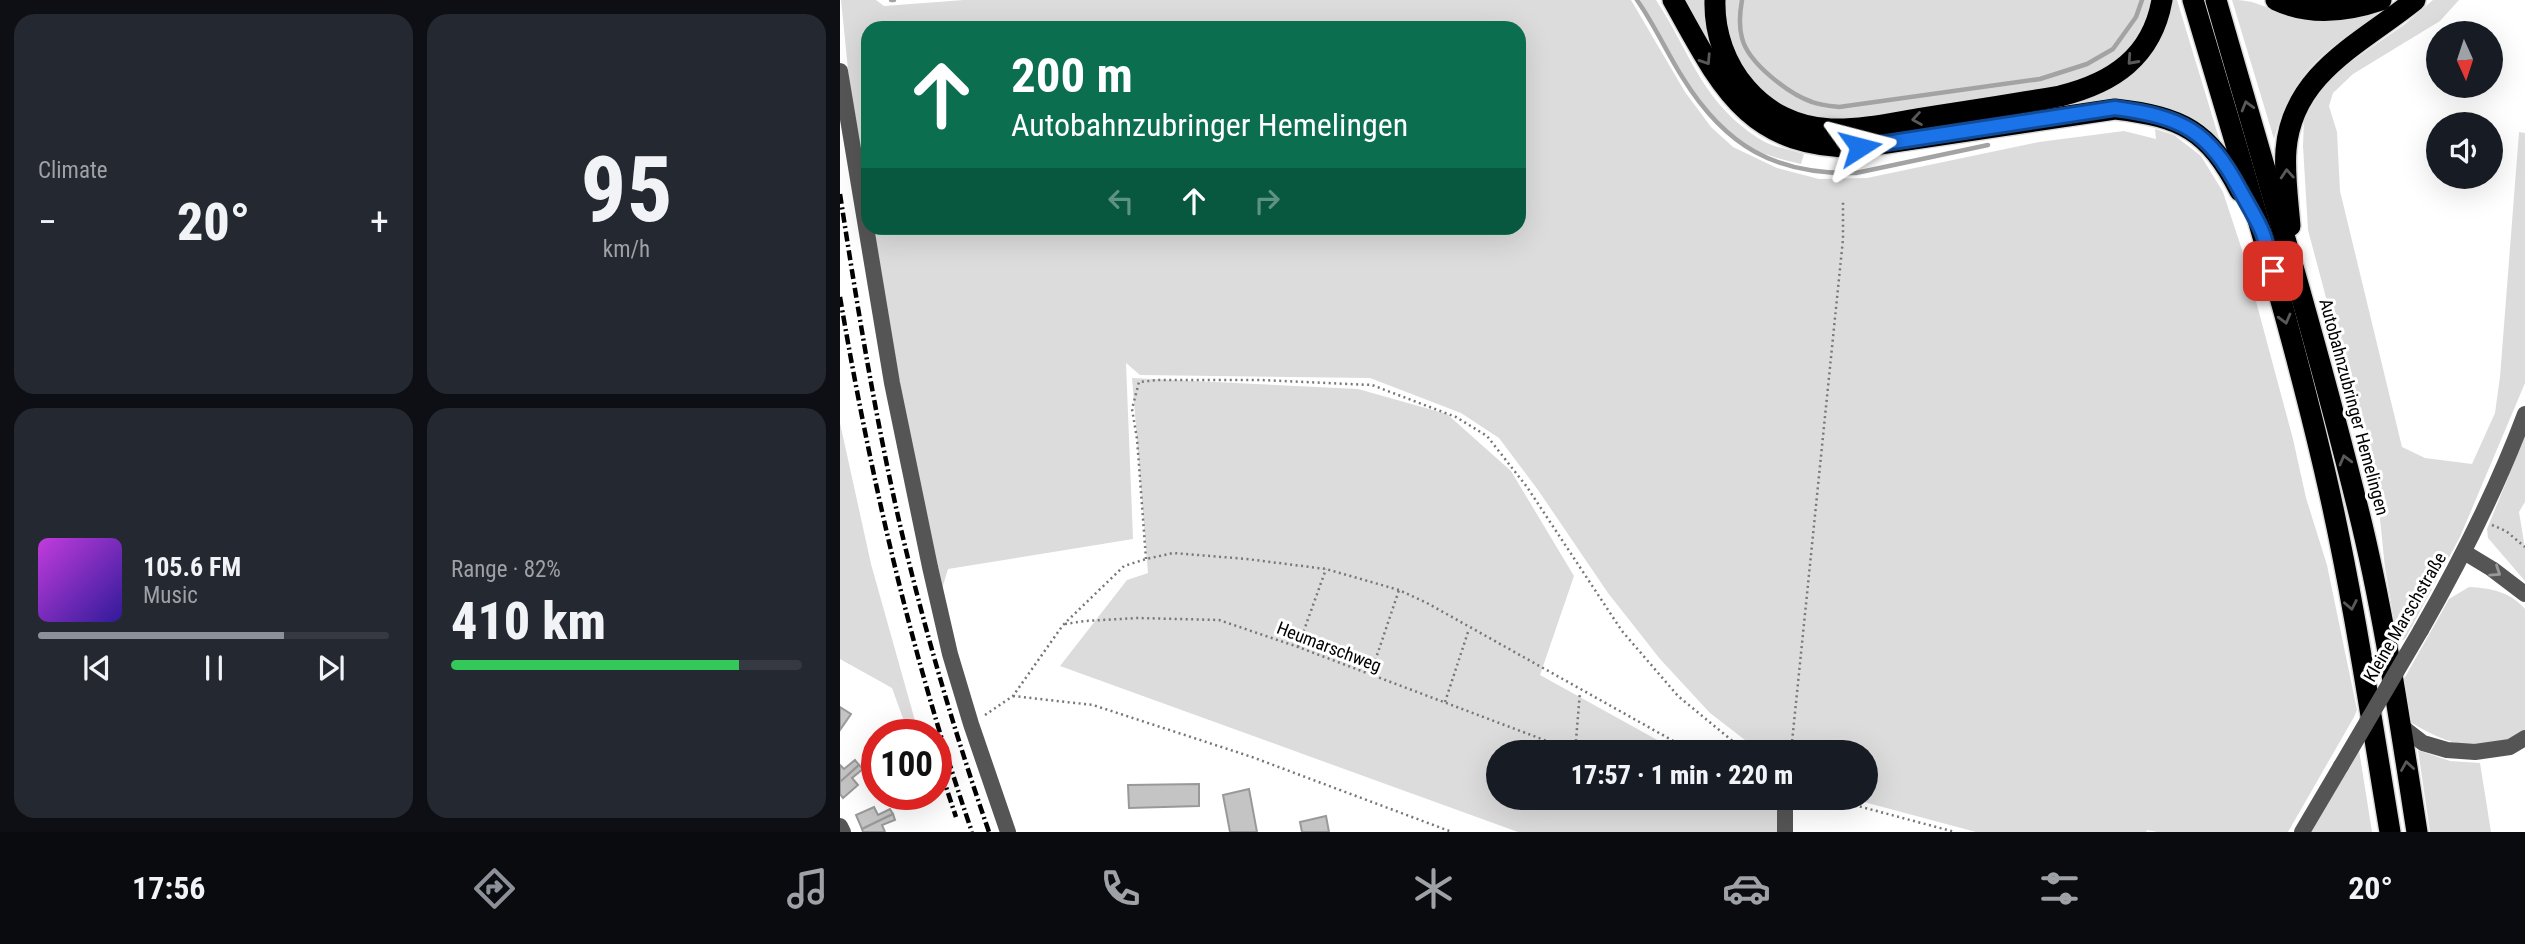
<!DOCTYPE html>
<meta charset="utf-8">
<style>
:root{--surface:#171b24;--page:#242831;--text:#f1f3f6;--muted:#9ea1a6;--line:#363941;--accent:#8c9099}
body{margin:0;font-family:"Roboto Condensed",sans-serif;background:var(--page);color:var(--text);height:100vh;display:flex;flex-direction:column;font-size:26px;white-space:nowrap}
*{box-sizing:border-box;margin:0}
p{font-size:23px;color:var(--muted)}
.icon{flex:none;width:38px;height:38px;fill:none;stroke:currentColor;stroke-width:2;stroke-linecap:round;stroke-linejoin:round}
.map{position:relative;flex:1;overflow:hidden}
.side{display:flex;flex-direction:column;gap:14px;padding:14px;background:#0d0f14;width:840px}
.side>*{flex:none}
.top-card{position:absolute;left:21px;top:21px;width:665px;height:214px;border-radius:21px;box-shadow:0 7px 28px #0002;background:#0b6e4f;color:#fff;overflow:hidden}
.needle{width:46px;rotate:177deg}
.tools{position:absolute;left:1586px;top:21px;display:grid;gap:14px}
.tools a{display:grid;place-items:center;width:77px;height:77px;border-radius:50%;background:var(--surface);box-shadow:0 7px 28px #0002;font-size:35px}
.speed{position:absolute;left:21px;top:719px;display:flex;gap:14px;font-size:35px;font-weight:700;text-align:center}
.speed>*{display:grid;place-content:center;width:91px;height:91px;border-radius:50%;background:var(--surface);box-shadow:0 7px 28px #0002;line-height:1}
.speed .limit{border:10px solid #d22;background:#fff;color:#111}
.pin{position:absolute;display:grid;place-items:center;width:60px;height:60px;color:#fff;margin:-30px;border-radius:14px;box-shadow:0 4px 10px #0006}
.me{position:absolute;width:77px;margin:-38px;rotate:81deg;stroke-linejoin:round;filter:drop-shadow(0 0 5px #0008)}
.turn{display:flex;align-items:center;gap:24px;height:147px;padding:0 35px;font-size:32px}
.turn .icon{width:91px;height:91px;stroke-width:2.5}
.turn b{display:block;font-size:49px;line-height:60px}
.lanes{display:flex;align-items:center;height:66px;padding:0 35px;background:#0003;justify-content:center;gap:35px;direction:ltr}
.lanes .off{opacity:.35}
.big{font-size:52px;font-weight:800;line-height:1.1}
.side .card{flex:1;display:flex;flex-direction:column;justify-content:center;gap:10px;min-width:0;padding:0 24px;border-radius:21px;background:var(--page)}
.side .dial{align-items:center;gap:0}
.dial b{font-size:91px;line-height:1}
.song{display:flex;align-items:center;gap:21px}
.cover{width:84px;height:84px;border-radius:10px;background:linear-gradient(135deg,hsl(290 70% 55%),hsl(250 70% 35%))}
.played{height:7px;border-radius:4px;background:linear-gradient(90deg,var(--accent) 70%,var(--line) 70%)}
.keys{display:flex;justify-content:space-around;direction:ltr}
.heat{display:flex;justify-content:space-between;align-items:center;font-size:38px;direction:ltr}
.charge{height:10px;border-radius:5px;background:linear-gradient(90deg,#34c759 82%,var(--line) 0)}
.side .tiles{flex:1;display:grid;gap:14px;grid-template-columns:repeat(2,1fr)}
.trip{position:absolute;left:646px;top:740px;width:392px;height:70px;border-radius:35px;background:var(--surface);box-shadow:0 7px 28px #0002;font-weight:800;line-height:70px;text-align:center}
.tabs{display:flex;height:112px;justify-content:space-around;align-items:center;background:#090b0e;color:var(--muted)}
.tabs .icon{width:49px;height:49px}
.tabs .current{color:var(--accent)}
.tabs b{font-size:32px;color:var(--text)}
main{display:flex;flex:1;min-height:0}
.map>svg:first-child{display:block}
.green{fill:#dcdcdc}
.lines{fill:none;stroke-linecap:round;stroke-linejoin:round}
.stream{stroke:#a3a3a3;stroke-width:4.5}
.building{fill:#c4c4c4;stroke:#999;stroke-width:2}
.highway-casing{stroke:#dbdbdb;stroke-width:24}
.path{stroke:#777;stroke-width:2.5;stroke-dasharray:2 3.5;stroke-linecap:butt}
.minor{stroke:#555;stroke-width:16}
.highway{stroke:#000;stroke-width:21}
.rail{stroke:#000;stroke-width:4.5;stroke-dasharray:10 3.5 2 3.5;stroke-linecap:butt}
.minor-bridge{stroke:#555;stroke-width:16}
.oneway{stroke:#595959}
.oneway2{stroke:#999}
.route-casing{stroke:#114b97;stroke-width:18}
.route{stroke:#1a73e8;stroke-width:12}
.labels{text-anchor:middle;stroke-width:6;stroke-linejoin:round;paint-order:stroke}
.street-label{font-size:18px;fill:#000;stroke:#fff}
</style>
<main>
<section class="side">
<div class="tiles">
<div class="card"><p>Climate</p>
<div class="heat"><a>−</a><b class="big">20°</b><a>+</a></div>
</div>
<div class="card dial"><b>95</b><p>km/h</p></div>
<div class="card">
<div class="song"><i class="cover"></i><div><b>105.6 FM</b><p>Music</p></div></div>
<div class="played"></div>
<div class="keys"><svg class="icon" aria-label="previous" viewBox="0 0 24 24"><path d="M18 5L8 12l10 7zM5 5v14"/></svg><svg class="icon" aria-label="pause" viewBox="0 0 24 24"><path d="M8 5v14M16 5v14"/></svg><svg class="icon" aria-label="next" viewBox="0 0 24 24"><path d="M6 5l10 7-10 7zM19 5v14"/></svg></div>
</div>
<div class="card"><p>Range · 82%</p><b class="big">410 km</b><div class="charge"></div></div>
</div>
</section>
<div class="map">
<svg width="1685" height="832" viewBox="0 0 1685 832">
<rect width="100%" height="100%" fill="#fff"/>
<g class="green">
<polygon points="1,0 36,0 44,6 124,0 791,0 845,92 871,127 893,147 937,168 979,179 1027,178 1199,142 1284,131 1316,139 1315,129 1334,135 1361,156 1383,192 1403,253 1453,439 1466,498 1487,565 1517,710 1514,717 1448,832 1317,832 1307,830 1306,832 1136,832 1009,798 1026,798 1026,752 925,752 905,740 870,713 820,659 768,593 698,490 659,438 621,413 530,378 300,375 286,363 293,539 108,569 102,589 77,478 31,228 679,228 679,28 28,28 28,208 14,129"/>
<path d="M800 0H816C852 55 862 104 923 141 935 148 952 150 964 154L961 164C939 159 919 154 900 141 858 111 827 44 800 0Z"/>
<polygon points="841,0 866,0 866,23 870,47"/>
<path d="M885 0H1310C1307 24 1286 57 1265 70 1249 80 1229 86 1210 90 1178 96 1144 100 1110 105 1073 110 1003 127 968 116 926 103 895 69 887 26 885 17 883 9 885 0Z"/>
<polygon points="1331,0 1337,0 1381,145 1356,127 1233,106 1238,102 1260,93"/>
<path d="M1392 0C1416 0 1423 7 1445 14 1477 25 1506 22 1538 10L1540 14C1484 50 1452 72 1434 139Z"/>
<polygon points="1593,0 1619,0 1600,21 1513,74 1493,93 1489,106 1497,132 1500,191 1562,447 1585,458 1632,464 1655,413 1660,377 1679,132 1685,133 1685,383 1620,537 1565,639 1558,642 1545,568 1537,489 1468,230 1463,146 1464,119 1483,87 1509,63 1565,24"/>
<polygon points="292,378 518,389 607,414 671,471 734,576 700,675 839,752 658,752 658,798 921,798 938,808 938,832 678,832 220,666 287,580 308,573"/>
<polygon points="0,423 31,564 79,735 69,735 52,688 0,659"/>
<polygon points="1685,436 1685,502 1679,512 1685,548 1685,581 1648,538 1647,529"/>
<path d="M1629 587C1651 588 1670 592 1685 609V733C1639 753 1614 748 1572 723L1564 679 1609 599Z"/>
<polygon points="1519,750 1532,832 1471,832"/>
<polygon points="1578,750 1610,761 1640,763 1651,832 1590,832"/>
</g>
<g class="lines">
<g class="stream">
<polyline points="51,0 54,0"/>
<path d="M797 0C814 24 827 53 843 78 885 146 935 175 1016 173L1148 145"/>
<path d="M902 0C900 11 899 27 902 38 908 63 949 94 972 102 980 105 990 106 999 107L1200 79 1247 64 1273 49 1296 17 1302 0"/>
</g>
</g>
<g class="building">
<polygon points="0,707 11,714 0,730"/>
<polygon points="15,760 19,765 0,782 0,765 4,769"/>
<polygon points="19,765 23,769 12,778 18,785 3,798 0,794 0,782"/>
<polygon points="359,784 359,806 289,808 288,785"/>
<polygon points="409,789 417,832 390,832 383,795"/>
<polygon points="34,807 38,815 50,809 53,814 22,829 16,815"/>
<polygon points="53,814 55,820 42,825 45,832 23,832 22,829"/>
<polygon points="486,816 489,832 462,832 460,822"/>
</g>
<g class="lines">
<defs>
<g id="highway">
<path d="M833 0C881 86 908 149 1020 147L1275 109C1343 117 1368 130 1400 191"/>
<path d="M875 0C873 66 922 127 991 129 1021 130 1052 123 1082 118 1128 111 1174 104 1220 96 1273 83 1312 57 1322 0"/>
<path d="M1353 0C1399 155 1447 310 1484 468 1512 588 1530 711 1550 832"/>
<path d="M1376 0C1426 174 1479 349 1522 525 1546 626 1561 729 1577 832"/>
<path d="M1436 0C1470 16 1506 12 1541 0"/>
<path d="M1450 226C1448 201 1444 174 1446 150 1452 73 1522 43 1575 0"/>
</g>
</defs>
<use href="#highway" class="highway-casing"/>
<g class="path">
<polyline points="1652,525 1666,531 1685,547"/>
<polyline points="306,559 297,439 292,409 299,382 318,380 420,380 532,385 616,417 647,436 687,487 782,631 838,696 906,752"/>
<polyline points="225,624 245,621 298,618 379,620 458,647 736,752"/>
<polyline points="458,647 486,569"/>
<polyline points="530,676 559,590"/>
<polyline points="173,696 253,705 412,757 612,832"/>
<polyline points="605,702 629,629"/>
<polyline points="145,715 173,696 223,625 284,566 306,559 333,553 407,559 486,569 559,590 587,603 853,752"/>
<polyline points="735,752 740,692"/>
<polyline points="951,752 1003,239 1003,201"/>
<polyline points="988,798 1115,832"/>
</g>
<g class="minor">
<polyline points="0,71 52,383 90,567 110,654 131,724 168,832"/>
<polyline points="1624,552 1652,569 1685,594"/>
<path d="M1581 630C1621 560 1657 489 1685 414"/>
<polyline points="1561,726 1583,743 1607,750 1635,752 1670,747 1685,738"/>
<polyline points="0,826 3,832"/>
<polyline points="945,832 945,804"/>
<polyline points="1462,832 1501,766"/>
</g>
<use href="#highway" class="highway"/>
<g class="rail">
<path d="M0 194C17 305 35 416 60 525 84 628 114 731 149 832"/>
<path d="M0 297C31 479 72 658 132 832"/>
<polyline points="96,757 116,817"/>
</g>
<polyline class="minor-bridge" points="1501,766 1581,630"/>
</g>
<defs><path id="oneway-chevron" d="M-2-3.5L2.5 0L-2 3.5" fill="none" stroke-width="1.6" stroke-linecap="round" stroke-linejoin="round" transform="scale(1.75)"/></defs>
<g class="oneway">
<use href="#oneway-chevron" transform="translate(866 60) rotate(57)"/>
<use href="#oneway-chevron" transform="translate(1292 60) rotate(132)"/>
<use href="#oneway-chevron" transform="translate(1407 106) rotate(-106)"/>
<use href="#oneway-chevron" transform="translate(1077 119) rotate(171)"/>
<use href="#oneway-chevron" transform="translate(1447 174) rotate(-94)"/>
<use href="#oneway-chevron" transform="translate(1445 319) rotate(75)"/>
<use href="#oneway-chevron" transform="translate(1505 460) rotate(-105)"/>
<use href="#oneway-chevron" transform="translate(1511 605) rotate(79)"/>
<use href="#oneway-chevron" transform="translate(1567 766) rotate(-99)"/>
</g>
<use class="oneway2" href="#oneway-chevron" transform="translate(1656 572) rotate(34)"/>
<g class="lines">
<defs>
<path id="route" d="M1020 147 1275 108C1342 117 1368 130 1400 190 1407 203 1415 216 1421 229 1427 242 1429 257 1433 271"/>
</defs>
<use href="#route" class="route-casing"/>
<use href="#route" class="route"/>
</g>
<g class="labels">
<g class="street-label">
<text transform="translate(1514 407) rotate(75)" y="6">Autobahnzubringer Hemelingen</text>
<text transform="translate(1565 617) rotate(-60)" y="6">Kleine Marschstraße</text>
<text transform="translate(489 647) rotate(21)" y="6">Heumarschweg</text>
</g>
</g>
</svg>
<div class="tools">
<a><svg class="needle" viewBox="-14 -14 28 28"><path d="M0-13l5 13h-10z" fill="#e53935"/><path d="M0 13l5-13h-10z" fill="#9ea1a6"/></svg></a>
<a><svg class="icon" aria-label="sound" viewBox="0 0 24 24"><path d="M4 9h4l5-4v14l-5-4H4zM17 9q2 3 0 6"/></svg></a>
</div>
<div class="speed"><div class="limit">100</div></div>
<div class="pin" style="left:1433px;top:271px;background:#d93025"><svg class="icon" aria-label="arrive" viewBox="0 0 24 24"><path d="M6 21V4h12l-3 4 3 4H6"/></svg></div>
<svg class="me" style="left:1020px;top:147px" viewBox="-20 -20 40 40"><path d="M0-17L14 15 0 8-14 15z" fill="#1a73e8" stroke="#fff" stroke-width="4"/></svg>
<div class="trip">17:57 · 1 min · 220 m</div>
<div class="top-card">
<div class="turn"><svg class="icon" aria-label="ahead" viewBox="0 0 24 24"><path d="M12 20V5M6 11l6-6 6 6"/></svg><div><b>200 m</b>Autobahnzubringer Hemelingen</div></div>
<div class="lanes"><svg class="icon off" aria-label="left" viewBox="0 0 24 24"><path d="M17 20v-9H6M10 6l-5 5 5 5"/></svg><svg class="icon" aria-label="ahead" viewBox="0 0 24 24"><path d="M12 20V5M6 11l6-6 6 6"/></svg><svg class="icon off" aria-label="right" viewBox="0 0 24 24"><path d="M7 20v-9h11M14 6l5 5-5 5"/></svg></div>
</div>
</div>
</main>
<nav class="tabs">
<b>17:56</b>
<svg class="icon current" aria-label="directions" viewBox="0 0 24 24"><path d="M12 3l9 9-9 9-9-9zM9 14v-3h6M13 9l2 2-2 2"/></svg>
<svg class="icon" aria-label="music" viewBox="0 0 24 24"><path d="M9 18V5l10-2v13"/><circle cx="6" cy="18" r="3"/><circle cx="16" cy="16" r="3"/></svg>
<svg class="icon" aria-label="phone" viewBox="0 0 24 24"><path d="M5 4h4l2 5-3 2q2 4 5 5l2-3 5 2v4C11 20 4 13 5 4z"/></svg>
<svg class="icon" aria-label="climate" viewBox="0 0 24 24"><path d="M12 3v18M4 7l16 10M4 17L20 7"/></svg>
<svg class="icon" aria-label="car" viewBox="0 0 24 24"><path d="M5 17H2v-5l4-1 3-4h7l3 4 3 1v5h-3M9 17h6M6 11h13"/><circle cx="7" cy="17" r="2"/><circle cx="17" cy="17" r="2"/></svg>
<svg class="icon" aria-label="filters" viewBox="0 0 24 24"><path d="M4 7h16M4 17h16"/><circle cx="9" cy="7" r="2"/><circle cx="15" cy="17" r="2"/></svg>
<b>20°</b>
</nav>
